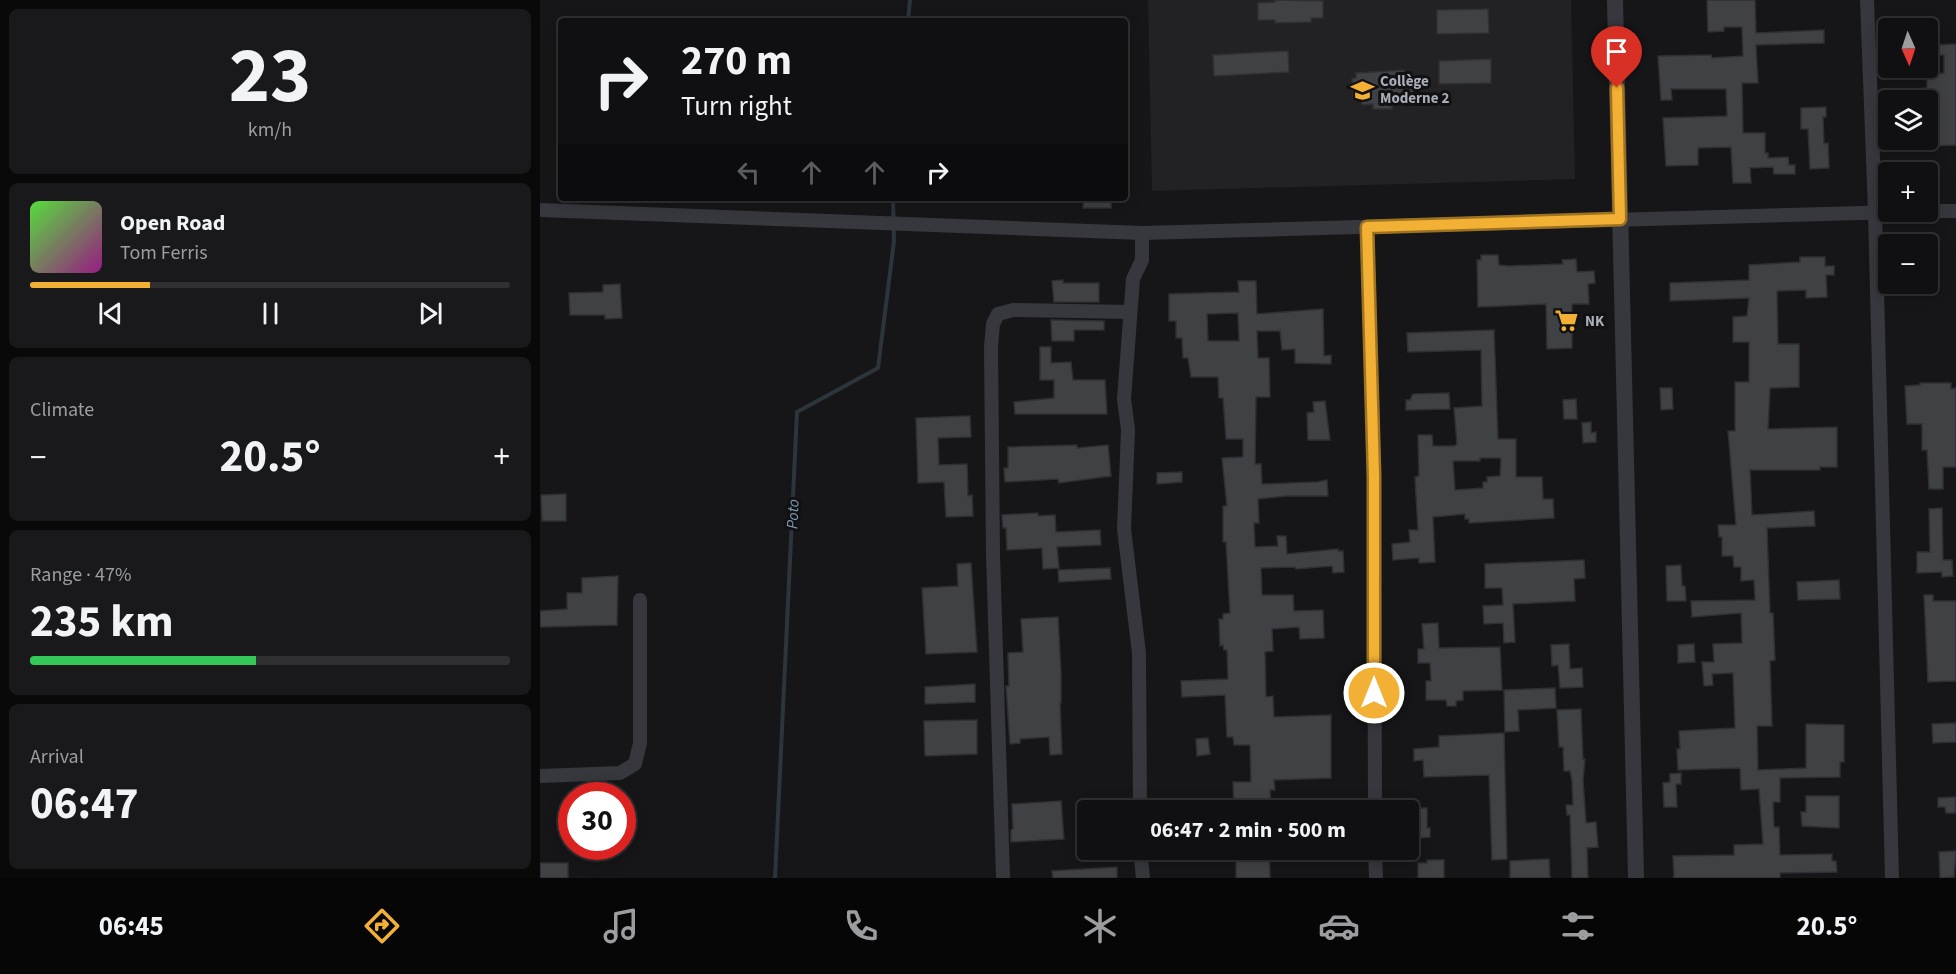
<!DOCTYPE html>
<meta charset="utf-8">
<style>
:root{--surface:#101012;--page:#19191b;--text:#f1f3f6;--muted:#9c9d9f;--line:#303032;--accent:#f2b134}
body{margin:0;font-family:"Source Sans 3",sans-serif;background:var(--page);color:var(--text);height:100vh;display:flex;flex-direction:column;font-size:22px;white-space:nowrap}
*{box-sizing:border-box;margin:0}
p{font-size:20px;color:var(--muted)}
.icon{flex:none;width:33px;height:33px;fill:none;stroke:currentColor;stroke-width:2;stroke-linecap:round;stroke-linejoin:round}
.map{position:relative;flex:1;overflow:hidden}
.details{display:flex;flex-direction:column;gap:9px;padding:9px;background:#09090a;width:540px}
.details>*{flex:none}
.hud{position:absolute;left:18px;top:18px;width:570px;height:183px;border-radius:6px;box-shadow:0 3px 15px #0003,0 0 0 2px var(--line);background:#101012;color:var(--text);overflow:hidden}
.needle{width:39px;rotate:177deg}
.tools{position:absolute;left:1338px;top:18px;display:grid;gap:12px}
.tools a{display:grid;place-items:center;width:60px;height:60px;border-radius:6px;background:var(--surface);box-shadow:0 3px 15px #0003,0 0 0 2px var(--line);font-size:30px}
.speed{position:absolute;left:18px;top:782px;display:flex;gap:12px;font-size:30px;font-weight:700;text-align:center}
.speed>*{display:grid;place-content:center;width:78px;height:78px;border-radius:50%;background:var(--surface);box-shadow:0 3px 15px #0003,0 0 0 2px var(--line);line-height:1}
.speed .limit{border:9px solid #d22;background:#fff;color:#111}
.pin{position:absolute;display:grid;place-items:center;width:51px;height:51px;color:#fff;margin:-62px -26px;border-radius:50% 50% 50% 0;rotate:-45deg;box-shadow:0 0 6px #0007}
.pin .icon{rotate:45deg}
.me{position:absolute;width:66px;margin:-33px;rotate:0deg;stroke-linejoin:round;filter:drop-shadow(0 0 4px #0008)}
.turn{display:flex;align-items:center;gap:21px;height:126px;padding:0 24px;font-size:27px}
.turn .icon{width:78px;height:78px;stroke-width:2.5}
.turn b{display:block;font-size:42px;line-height:51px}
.lanes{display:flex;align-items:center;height:57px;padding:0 24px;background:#0003;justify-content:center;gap:30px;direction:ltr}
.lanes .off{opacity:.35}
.big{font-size:45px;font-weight:700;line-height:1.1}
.details .card{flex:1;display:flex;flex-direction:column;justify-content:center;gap:9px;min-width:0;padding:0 21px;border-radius:9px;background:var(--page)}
.details .dial{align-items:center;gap:0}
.dial b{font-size:78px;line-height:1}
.song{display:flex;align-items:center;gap:18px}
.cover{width:72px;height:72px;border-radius:9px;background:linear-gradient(135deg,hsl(110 70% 55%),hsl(310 70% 35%))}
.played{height:6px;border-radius:3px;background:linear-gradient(90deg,var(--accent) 25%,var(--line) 25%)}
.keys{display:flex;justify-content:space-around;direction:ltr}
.heat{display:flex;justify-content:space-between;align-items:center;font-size:33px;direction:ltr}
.charge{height:9px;border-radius:4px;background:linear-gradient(90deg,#34c759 47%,var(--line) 0)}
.trip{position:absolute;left:537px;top:800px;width:342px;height:60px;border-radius:6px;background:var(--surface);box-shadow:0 3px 15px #0003,0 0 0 2px var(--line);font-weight:700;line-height:60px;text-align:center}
.tabs{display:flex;height:96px;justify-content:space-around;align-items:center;background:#060607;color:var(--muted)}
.tabs .icon{width:42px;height:42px}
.tabs .current{color:var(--accent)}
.tabs b{font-size:27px;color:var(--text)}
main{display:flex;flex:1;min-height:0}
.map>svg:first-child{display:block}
.built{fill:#222225}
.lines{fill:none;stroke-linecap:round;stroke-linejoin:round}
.stream{stroke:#2c353c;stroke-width:4}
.building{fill:#404145;stroke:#303034;stroke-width:1.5;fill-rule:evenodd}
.minor{stroke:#37383d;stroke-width:14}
.tertiary{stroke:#37383d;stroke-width:16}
.route-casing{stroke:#9d7322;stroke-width:15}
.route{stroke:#f2b134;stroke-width:10}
.labels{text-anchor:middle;stroke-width:6;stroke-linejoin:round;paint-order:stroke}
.poi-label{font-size:15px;font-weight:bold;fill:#a8adb8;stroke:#111113;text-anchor:start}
.water-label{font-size:16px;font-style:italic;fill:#7f9bb3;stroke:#111113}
</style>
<main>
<section class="details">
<div class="card dial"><b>23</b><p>km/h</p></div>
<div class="card">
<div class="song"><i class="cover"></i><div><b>Open Road</b><p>Tom Ferris</p></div></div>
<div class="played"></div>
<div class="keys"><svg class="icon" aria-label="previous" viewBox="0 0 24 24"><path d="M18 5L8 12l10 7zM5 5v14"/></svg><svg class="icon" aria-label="pause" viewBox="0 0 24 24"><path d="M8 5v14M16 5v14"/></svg><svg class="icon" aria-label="next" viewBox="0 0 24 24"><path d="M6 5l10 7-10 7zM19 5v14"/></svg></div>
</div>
<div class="card"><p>Climate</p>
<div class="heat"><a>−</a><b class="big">20.5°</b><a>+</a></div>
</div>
<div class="card"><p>Range · 47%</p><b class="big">235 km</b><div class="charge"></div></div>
<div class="card"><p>Arrival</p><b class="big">06:47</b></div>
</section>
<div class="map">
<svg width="1416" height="878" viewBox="0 0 1416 878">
<rect width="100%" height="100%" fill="#161618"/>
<polygon class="built" points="608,0 1031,0 1035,179 612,191"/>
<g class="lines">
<g class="stream">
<polyline points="368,21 370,0"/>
<polyline points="235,878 257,412 338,368 354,241 353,198"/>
</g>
</g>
<g class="building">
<polygon points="735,0 783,1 783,18 771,18 771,22 735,23 735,20 718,20 718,3 735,2"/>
<polygon points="1167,0 1215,0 1216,33 1284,30 1284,43 1216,45 1218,83 1202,83 1203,133 1225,133 1225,153 1228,153 1228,158 1248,157 1249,165 1255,165 1255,174 1234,174 1233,167 1210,168 1211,183 1193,183 1191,147 1158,148 1158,165 1126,166 1123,118 1187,116 1186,89 1131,89 1132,100 1121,100 1118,56 1171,55 1172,58 1203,56 1202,27 1184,27 1184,31 1168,32"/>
<polygon points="948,9 949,33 897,34 897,10"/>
<polygon points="1416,44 1416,145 1388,146 1388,100 1377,100 1376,89 1387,88 1387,74 1404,73 1404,55 1398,55 1397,45"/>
<polygon points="748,51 749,72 674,76 673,55"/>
<polygon points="951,59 951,83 899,84 899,61"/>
<polygon points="864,70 865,76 873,75 874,96 866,96 866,104 852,104 852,109 833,109 833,104 822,105 821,98 813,98 812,79 816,78 816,73"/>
<polygon points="1286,107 1286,117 1283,117 1284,144 1288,143 1289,168 1270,169 1268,129 1261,129 1261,108"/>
<polygon points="544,198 571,198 571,208 543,208"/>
<polygon points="941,255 958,255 959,265 969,266 1023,264 1022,260 1036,259 1037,272 1054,271 1055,283 1048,284 1049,304 1032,304 1032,348 1007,349 1006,304 938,307 937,260 941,260"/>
<polygon points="1260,257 1285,257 1285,266 1294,266 1294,275 1286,275 1287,297 1266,298 1266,290 1237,291 1238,344 1259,344 1259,387 1230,388 1228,429 1297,427 1297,467 1280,467 1280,470 1210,470 1212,515 1274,511 1275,526 1227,528 1230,613 1233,613 1235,660 1230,661 1232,726 1217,726 1218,770 1266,768 1266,724 1304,725 1304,762 1300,762 1300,777 1240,778 1240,802 1233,802 1234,827 1239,827 1240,855 1292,854 1292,861 1296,861 1297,872 1240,873 1240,878 1134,878 1133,856 1194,855 1194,845 1223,844 1219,789 1201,790 1200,768 1138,770 1137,749 1140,749 1139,731 1195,728 1193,673 1172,674 1173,685 1164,686 1162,662 1174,662 1173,644 1202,643 1201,613 1152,617 1151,601 1215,600 1214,580 1201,581 1201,567 1194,567 1193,556 1182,556 1182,537 1179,537 1178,525 1196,525 1188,431 1195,431 1195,382 1209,382 1209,342 1193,342 1193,317 1207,316 1209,298 1130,301 1130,283 1209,280 1209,265 1260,262"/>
<polygon points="523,280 523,283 559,283 559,302 514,302 512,281"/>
<path d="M698 281H716L717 314 783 309 784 356 791 355V364L755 363V349L742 350 740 331H717L718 358H729L730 397H716L715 464H721L722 484 777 482 787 480 788 496H746L718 499 719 523H714L715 547 738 546 737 536H746L747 554 798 549V551H803L804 572 793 573 792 566 756 569 755 567 721 568 722 595H753L754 611 783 610 784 638 760 639 759 627 732 629 733 651 725 652 726 697 733 696 734 717 791 715V778L734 780 735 790H730L731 810H694L693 782H711L710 745H694L693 737H687L685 695 642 697 641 681 688 679 687 650H684L683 645 680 646 679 619H683V614L690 613 686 542H683V506H687L682 458 703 457V439H686L683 398H679L678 377H651L648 358H643L642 338H636V321H629V294L699 292ZM698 313 699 341H668L667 314Z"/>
<polygon points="80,284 82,318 65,319 65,315 30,315 29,293 63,292 63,285"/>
<polygon points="511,320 564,321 564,330 534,330 534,341 512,341"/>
<path d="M954 330 958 439H976V477H1002L1003 499H1013L1014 518 929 523V519H925V514L893 517 895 562 879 563V558L853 560 852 544 870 542 869 530H878L875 477 879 476 878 435H892L893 446H914L917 444 914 408 942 406 941 350 868 352 867 333ZM940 458H961L960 476 947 477V482H943V488L915 490 913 461H940Z"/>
<polygon points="500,347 511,347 511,363 531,362 533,380 565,380 567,414 475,414 474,402 514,398 514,380 500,380"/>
<polygon points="1380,383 1411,383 1411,389 1416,388 1416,467 1403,467 1403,489 1389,489 1387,450 1382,450 1382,424 1367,424 1365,386 1380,385"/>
<polygon points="1120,388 1132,388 1133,409 1121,410"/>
<polygon points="909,393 910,409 866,410 866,400 870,400 873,394"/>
<polygon points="1036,399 1037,419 1024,419 1023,400"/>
<polygon points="785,401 790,440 768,440 767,413 774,412 773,402"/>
<polygon points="430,416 431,437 398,438 399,465 427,464 428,496 432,495 433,516 406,517 404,482 378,483 376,418"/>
<polygon points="1051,422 1051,433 1056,432 1056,442 1043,443 1042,423"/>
<polygon points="537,445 537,448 568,445 571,476 519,483 518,479 465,482 464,468 468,468 468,447"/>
<polygon points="642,472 642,482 617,484 617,473"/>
<polygon points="26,494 26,521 2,521 1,495"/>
<polygon points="1402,508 1403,560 1412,560 1413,576 1402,577 1402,572 1377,573 1377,552 1390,552 1389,509"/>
<polygon points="498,513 498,516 515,515 516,532 560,530 561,545 517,547 519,568 503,569 502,548 467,550 466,528 463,528 462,515"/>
<polygon points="1044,560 1045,578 1034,579 1035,601 973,604 975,642 964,643 963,623 944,624 943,606 963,605 962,588 945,588 945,564"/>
<polygon points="431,563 437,652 386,654 382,588 418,586 417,564"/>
<polygon points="1141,565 1142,586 1145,586 1146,601 1127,601 1126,566"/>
<polygon points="570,568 571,579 519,582 518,570"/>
<polygon points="78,576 77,625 0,627 0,611 27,609 27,593 42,593 42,578"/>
<polygon points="1299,580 1300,599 1258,600 1257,582"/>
<polygon points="1384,595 1393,595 1393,601 1416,601 1416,681 1388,682"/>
<polygon points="518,617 521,672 521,703 520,703 522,754 510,755 509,737 480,739 480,743 470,744 466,686 469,686 468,653 483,652 481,619"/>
<polygon points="898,623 899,648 960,647 962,690 923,691 923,700 916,701 916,706 907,706 906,700 886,700 886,681 891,681 890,663 878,663 878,649 884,649 882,624"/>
<polygon points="1029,644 1030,669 1042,668 1043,687 1020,688 1018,665 1012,666 1011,645"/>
<polygon points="1154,644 1155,662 1138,663 1138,645"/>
<polygon points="435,684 435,702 385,704 385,687"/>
<polygon points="1015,688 1016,708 978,710 979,731 965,732 964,690"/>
<polygon points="1041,709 1043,759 1045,759 1043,780 1046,823 1056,822 1058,847 1047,848 1048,878 1032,878 1030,815 1027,815 1026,805 1033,805 1032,781 1030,771 1024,771 1023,747 1019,747 1017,710"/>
<polygon points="437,720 437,754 385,756 384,721"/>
<polygon points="1416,723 1416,742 1393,743 1392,724"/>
<polygon points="964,733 967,859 952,860 949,775 884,777 883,760 874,761 874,749 899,747 899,736"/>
<polygon points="668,738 670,754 657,756 656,739"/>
<polygon points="1141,773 1141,784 1136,784 1137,807 1124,807 1123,783 1130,782 1130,774"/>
<polygon points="1266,796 1299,796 1299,828 1262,826 1261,812 1266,812"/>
<polygon points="1416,797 1415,813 1406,813 1405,807 1398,807 1398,798"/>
<polygon points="521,801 524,839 471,842 471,830 473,829 472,804"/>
<polygon points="878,808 887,808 887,828 890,828 890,837 879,838"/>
<polygon points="696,849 729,849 730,878 696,878"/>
<polygon points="1416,851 1414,877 1400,878 1399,852"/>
<polygon points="1009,859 1010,878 970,878 970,861"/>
<polygon points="887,860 904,860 904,878 878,878 878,863 887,863"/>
<rect x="0" y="863" width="28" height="15"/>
<polygon points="577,867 577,878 513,878 512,871"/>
</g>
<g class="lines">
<g class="minor">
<polyline points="1327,0 1335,212 1352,878"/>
<polyline points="0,210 602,233 1359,212"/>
<polyline points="1388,211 1416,211"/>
<polyline points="827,227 834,476 835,810"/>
<polyline points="0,776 80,773 95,764 100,743 100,600"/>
<polyline points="600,810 599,653 584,529 588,430 584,399 593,279 602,260 602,233"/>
<polyline points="600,849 603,878"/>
<polyline points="835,849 836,878"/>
<polyline points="463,878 453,554 451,347 453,324 458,314 473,310 590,312"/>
</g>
<polyline class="tertiary" points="1075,0 1096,878"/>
</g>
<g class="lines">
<defs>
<polyline id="route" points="834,693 834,476 827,227 1080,219 1077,88"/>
</defs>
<use href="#route" class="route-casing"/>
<use href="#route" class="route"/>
</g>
<defs>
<symbol id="school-bare" viewBox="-9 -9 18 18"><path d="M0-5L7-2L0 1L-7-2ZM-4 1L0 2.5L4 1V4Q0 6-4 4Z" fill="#f2b134" stroke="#111113" stroke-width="2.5" paint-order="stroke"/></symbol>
<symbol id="supermarket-bare" viewBox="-9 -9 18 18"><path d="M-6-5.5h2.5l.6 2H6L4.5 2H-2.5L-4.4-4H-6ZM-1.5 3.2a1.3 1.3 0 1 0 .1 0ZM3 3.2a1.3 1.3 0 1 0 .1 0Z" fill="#f2b134" stroke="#111113" stroke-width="2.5" paint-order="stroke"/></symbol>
</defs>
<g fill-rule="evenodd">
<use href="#school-bare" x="806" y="74" width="33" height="33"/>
<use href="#supermarket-bare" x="1010" y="304" width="33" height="33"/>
</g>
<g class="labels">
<g class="poi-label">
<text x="840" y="86">Collège<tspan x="840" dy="17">Moderne 2</tspan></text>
<text x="1045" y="326">NK</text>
</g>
<g class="water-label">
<text transform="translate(252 514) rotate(-87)" y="6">Poto</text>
</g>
</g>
</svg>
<div class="tools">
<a><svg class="needle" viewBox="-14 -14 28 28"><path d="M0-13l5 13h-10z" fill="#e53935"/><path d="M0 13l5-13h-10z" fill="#9c9d9f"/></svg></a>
<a><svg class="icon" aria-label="layers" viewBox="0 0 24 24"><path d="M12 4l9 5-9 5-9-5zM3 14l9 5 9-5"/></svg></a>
<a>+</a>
<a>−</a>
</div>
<div class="speed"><div class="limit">30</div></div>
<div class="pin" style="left:1077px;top:88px;background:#d93025"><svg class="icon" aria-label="arrive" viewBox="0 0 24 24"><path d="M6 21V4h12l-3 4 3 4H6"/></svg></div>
<svg class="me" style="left:834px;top:693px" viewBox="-20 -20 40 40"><circle r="17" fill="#f2b134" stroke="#fff" stroke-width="3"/><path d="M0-11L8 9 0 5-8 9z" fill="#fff"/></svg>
<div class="trip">06:47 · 2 min · 500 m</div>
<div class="hud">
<div class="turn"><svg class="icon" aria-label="right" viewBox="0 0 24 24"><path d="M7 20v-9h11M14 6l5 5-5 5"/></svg><div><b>270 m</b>Turn right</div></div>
<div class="lanes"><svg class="icon off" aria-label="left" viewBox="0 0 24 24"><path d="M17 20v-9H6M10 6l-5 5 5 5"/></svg><svg class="icon off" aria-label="ahead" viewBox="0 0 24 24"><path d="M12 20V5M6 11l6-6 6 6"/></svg><svg class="icon off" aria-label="ahead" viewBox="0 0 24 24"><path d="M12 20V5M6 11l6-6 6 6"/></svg><svg class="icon" aria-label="right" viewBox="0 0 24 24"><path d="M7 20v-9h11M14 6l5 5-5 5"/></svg></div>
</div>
</div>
</main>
<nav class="tabs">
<b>06:45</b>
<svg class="icon current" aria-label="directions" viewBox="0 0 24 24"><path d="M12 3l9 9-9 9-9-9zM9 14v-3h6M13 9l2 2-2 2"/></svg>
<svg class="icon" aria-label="music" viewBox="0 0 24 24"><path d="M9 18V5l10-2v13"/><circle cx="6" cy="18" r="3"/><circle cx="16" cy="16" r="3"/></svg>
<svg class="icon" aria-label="phone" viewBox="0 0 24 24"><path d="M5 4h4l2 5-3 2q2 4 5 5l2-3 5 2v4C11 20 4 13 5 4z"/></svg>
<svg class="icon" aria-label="climate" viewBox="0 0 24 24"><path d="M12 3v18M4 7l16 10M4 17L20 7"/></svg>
<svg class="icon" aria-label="car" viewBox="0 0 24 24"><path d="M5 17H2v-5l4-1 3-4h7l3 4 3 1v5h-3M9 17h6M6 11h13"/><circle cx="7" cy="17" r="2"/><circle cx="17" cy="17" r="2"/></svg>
<svg class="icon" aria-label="filters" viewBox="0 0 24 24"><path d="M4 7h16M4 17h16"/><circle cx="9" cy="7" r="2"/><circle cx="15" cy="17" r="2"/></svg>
<b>20.5°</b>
</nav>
